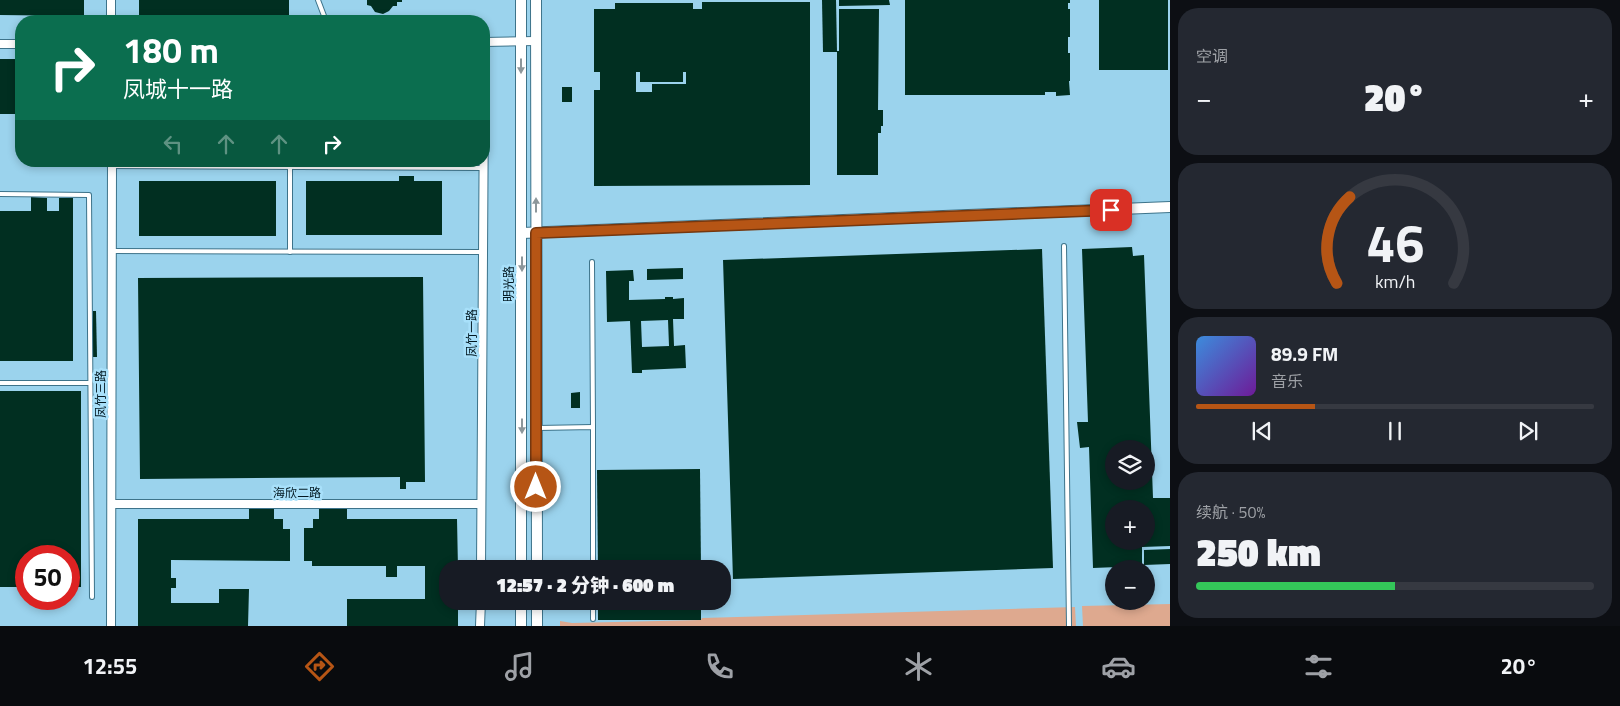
<!DOCTYPE html>
<html lang="zh">
<meta charset="utf-8">
<style>
:root{--surface:#171b24;--page:#242831;--text:#f1f3f6;--muted:#9ea1a6;--line:#363941;--accent:#b65515}
body{margin:0;font-family:"Titillium Web","Noto Sans SC",sans-serif;background:var(--page);color:var(--text);height:100vh;display:flex;flex-direction:column;font-size:19px;white-space:nowrap}
*{box-sizing:border-box;margin:0}
p{font-size:16px;color:var(--muted)}
.icon{flex:none;width:28px;height:28px;fill:none;stroke:currentColor;stroke-width:2;stroke-linecap:round;stroke-linejoin:round}
.map{position:relative;flex:1;overflow:hidden}
.panel{display:flex;flex-direction:column;gap:8px;padding:8px;background:#0d0f14;width:450px}
.panel>*{flex:none}
.banner{position:absolute;left:15px;top:15px;width:475px;height:152px;border-radius:20px;box-shadow:0 2px 8px #0003;background:#0b6e4f;color:#fff;overflow:hidden}
.fabs{position:absolute;left:1105px;top:440px;display:grid;gap:10px}
.fabs a{display:grid;place-items:center;width:50px;height:50px;border-radius:50%;background:var(--surface);box-shadow:0 2px 8px #0003;font-size:25px}
.speed{position:absolute;left:15px;top:545px;display:flex;gap:10px;font-size:25px;font-weight:700;text-align:center}
.speed>*{display:grid;place-content:center;width:65px;height:65px;border-radius:50%;background:var(--surface);box-shadow:0 2px 8px #0003;line-height:1}
.speed .limit{border:8px solid #d22;background:#fff;color:#111}
.pin{position:absolute;display:grid;place-items:center;width:42px;height:42px;color:#fff;margin:-21px;border-radius:10px;box-shadow:0 2px 8px #0006}
.me{position:absolute;width:55px;margin:-28px;rotate:0deg;stroke-linejoin:round;filter:drop-shadow(0 0 4px #0008)}
.turn{display:flex;align-items:center;gap:18px;height:105px;padding:0 25px;font-size:22px}
.turn .icon{width:65px;height:65px;stroke-width:2.5}
.turn b{display:block;font-size:35px;line-height:42px}
.lanes{display:flex;align-items:center;height:48px;padding:0 25px;background:#0003;justify-content:center;gap:25px;direction:ltr}
.lanes .off{opacity:.35}
.big{font-size:38px;font-weight:800;line-height:1.1}
.panel .widget{flex:1;display:flex;flex-direction:column;justify-content:center;gap:8px;min-width:0;padding:0 18px;border-radius:20px;background:var(--page)}
.panel .dial{align-items:center;gap:0}
.dial svg{height:130px;overflow:visible;fill:none;stroke:var(--line);stroke-width:7;stroke-linecap:round;text-anchor:middle}
.dial text{fill:var(--text);stroke:none}
.song{display:flex;align-items:center;gap:15px}
.cover{width:60px;height:60px;border-radius:8px;background:linear-gradient(135deg,hsl(210 70% 55%),hsl(280 70% 35%))}
.played{height:5px;border-radius:2px;background:linear-gradient(90deg,var(--accent) 30%,var(--line) 30%)}
.keys{display:flex;justify-content:space-around;direction:ltr}
.heat{display:flex;justify-content:space-between;align-items:center;font-size:28px;direction:ltr}
.charge{height:8px;border-radius:4px;background:linear-gradient(90deg,#34c759 50%,var(--line) 0)}
.trip{position:absolute;left:439px;top:560px;width:292px;height:50px;border-radius:20px;background:var(--surface);box-shadow:0 2px 8px #0003;font-weight:800;line-height:50px;text-align:center}
.tab-bar{display:flex;height:80px;justify-content:space-around;align-items:center;background:#090b0e;color:var(--muted)}
.tab-bar .icon{width:35px;height:35px}
.tab-bar .on{color:var(--accent)}
.tab-bar b{font-size:22px;color:var(--text)}
main{display:flex;flex:1;min-height:0}
.map>svg:first-child{display:block}
.green{fill:#dea98f}
.building{fill:#012f21;fill-rule:evenodd}
.lines{fill:none;stroke-linecap:round;stroke-linejoin:round}
.lane-casing{stroke:#3d738a;stroke-width:6}
.street-casing{stroke:#3d738a;stroke-width:10}
.secondary-casing{stroke:#3d738a;stroke-width:12}
.lane{stroke:#fff;stroke-width:4}
.street{stroke:#fff;stroke-width:8}
.secondary{stroke:#fff;stroke-width:10}
.oneway{fill:#8d979b}
.route-casing{stroke:#76370e;stroke-width:12}
.route{stroke:#b65515;stroke-width:9}
.labels{text-anchor:middle;stroke-width:5;stroke-linejoin:round;paint-order:stroke}
.street-label{font-size:12px;fill:#021821;stroke:#a8e0fa}
</style>
<main>
<div class="map">
<svg width="1170" height="626" viewBox="0 0 1170 626">
<rect width="100%" height="100%" fill="#9bd3ed"/>
<g class="green">
<polygon points="1170,604 1170,626 1083,626 1082,606"/>
<polygon points="1075,607 1076,626 560,626 560,621 572,623 701,620 702,618"/>
</g>
<g class="building">
<polygon points="0,0 84,0 84,16 0,15"/>
<rect x="139" y="0" width="150" height="16"/>
<polygon points="367,0 402,0 402,2 397,2 397,6 393,6 389,11 383,14 375,12 371,6 367,5"/>
<polygon points="822,0 836,0 837,52 823,52"/>
<polygon points="839,0 889,0 890,5 839,6"/>
<polygon points="905,0 1070,0 1070,3 1068,3 1068,9 1070,9 1070,37 1068,37 1068,53 1070,53 1070,81 1069,81 1070,95 1056,96 1056,92 1045,92 1045,95 905,95"/>
<rect x="1099" y="0" width="69" height="70"/>
<path d="M702 2H810V185L594 186V90H600V72H594V9H615V3H693V9H702ZM636 72H640V82H683V72H686V84H652V92H636Z"/>
<polygon points="839,9 879,9 878,110 883,110 883,126 881,126 881,133 878,133 878,175 837,175 837,51 839,51"/>
<rect x="0" y="59" width="21" height="55"/>
<rect x="562" y="87" width="10" height="15"/>
<polygon points="399,176 414,176 414,181 442,181 442,235 306,235 306,181 399,181"/>
<rect x="139" y="181" width="137" height="55"/>
<polygon points="31,197 47,198 47,211 59,211 59,198 73,198 73,361 0,361 0,211 31,211"/>
<path d="M1132 247 1133 256 1144 255 1153 498H1170V546L1142 547V566L1093 568 1089 447 1080 448 1077 422H1088L1082 249ZM1114 449H1146V481H1114ZM1114 509H1146V541H1114Z"/>
<polygon points="1042,249 1053,568 733,579 723,260"/>
<polygon points="683,268 683,279 647,280 647,269"/>
<path d="M633 270 634 281H629V300L665 299V297H673V299L684 298V319H673L674 346 685 345 686 368 642 370V373H632L630 321 607 322 606 271ZM668 320 669 346 642 347 641 321Z"/>
<polygon points="423,277 425,482 406,482 406,489 400,489 400,477 140,479 138,278"/>
<polygon points="93,311 96,311 97,357 93,357"/>
<polygon points="0,391 81,391 81,587 69,587 69,556 26,556 26,587 0,587"/>
<polygon points="580,392 580,408 571,408 571,393"/>
<polygon points="700,469 701,569 598,569 597,470"/>
<polygon points="249,507 274,507 274,519 283,519 283,529 290,529 290,561 171,560 171,578 176,578 176,588 171,588 171,603 219,603 219,589 249,589 248,626 138,626 138,519 249,519"/>
<polygon points="319,508 347,508 347,519 457,519 458,569 448,569 448,601 458,601 458,626 347,626 347,599 425,599 425,566 397,566 397,577 386,577 386,566 312,566 312,561 304,561 304,528 313,528 313,519 319,519"/>
<polygon points="1170,549 1170,564 1144,565 1144,550"/>
<rect x="598" y="601" width="103" height="19"/>
</g>
<g class="lines">
<defs>
<g id="lane">
<polyline points="318,0 326,21"/>
<polyline points="112,166 484,168"/>
<polyline points="0,194 89,195 92,597"/>
<polyline points="1064,246 1069,626"/>
<polyline points="112,251 482,252"/>
<polyline points="290,252 290,161"/>
<polyline points="592,262 593,427"/>
<polyline points="0,383 90,383"/>
<polyline points="538,428 593,427 593,569"/>
<polyline points="593,601 593,619"/>
</g>
<g id="street">
<polyline points="111,0 111,21"/>
<polyline points="484,42 535,41"/>
<polyline points="0,44 21,44"/>
<polyline points="112,504 481,504"/>
<polyline points="481,569 484,98"/>
<polyline points="111,626 112,161"/>
<polyline points="480,626 481,601"/>
</g>
<g id="secondary">
<polyline points="521,0 521,569"/>
<polyline points="536,0 537,569"/>
<polyline points="522,233 1170,207"/>
<polyline points="537,601 537,626"/>
<polyline points="521,626 521,601"/>
</g>
</defs>
<use href="#lane" class="lane-casing"/>
<use href="#street" class="street-casing"/>
<use href="#secondary" class="secondary-casing"/>
<use href="#lane" class="lane"/>
<use href="#street" class="street"/>
<use href="#secondary" class="secondary"/>
</g>
<defs><path id="oneway-solid" d="M-6-.8H1V-3.2L6.5 0L1 3.2V.8H-6Z" transform="scale(1.25)"/></defs>
<g class="oneway">
<use href="#oneway-solid" transform="translate(521 66) rotate(90)"/>
<use href="#oneway-solid" transform="translate(536 205) rotate(-90)"/>
<use href="#oneway-solid" transform="translate(522 264) rotate(90)"/>
<use href="#oneway-solid" transform="translate(522 426) rotate(90)"/>
</g>
<g class="lines">
<defs>
<polyline id="route" points="536,487 536,233 1111,210"/>
</defs>
<use href="#route" class="route-casing"/>
<use href="#route" class="route"/>
</g>
<g class="labels">
<g class="street-label">
<text transform="translate(509 284) rotate(-90)" y="4">明光路</text>
<text transform="translate(472 333) rotate(-90)" y="4">凤竹一路</text>
<text transform="translate(101 394) rotate(-90)" y="4">凤竹三路</text>
<text x="297" y="497">海欣二路</text>
</g>
</g>
</svg>
<div class="fabs">
<a><svg class="icon" aria-label="layers" viewBox="0 0 24 24"><path d="M12 4l9 5-9 5-9-5zM3 14l9 5 9-5"/></svg></a>
<a>+</a>
<a>−</a>
</div>
<div class="speed"><div class="limit">50</div></div>
<div class="pin" style="left:1111px;top:210px;background:#d93025"><svg class="icon" aria-label="arrive" viewBox="0 0 24 24"><path d="M6 21V4h12l-3 4 3 4H6"/></svg></div>
<svg class="me" style="left:536px;top:487px" viewBox="-20 -20 40 40"><circle r="17" fill="#b65515" stroke="#fff" stroke-width="3"/><path d="M0-11L8 9 0 5-8 9z" fill="#fff"/></svg>
<div class="trip">12:57 · 2 分钟 · 600 m</div>
<div class="banner">
<div class="turn"><svg class="icon" aria-label="right" viewBox="0 0 24 24"><path d="M7 20v-9h11M14 6l5 5-5 5"/></svg><div><b>180 m</b>凤城十一路</div></div>
<div class="lanes"><svg class="icon off" aria-label="left" viewBox="0 0 24 24"><path d="M17 20v-9H6M10 6l-5 5 5 5"/></svg><svg class="icon off" aria-label="ahead" viewBox="0 0 24 24"><path d="M12 20V5M6 11l6-6 6 6"/></svg><svg class="icon off" aria-label="ahead" viewBox="0 0 24 24"><path d="M12 20V5M6 11l6-6 6 6"/></svg><svg class="icon" aria-label="right" viewBox="0 0 24 24"><path d="M7 20v-9h11M14 6l5 5-5 5"/></svg></div>
</div>
</div>
<section class="panel">
<div class="widget"><p>空调</p>
<div class="heat"><a>−</a><b class="big">20°</b><a>+</a></div>
</div>
<div class="widget dial"><svg viewBox="0 0 100 80">
<path d="M14 69A42 42 0 1 1 86 69"/>
<path d="M14 69A42 42 0 0 1 22 16" stroke="#b65515"/>
<text x="50" y="56" font-size="32" font-weight="700">46</text>
<text x="50" y="72" font-size="11">km/h</text>
</svg></div>
<div class="widget">
<div class="song"><i class="cover"></i><div><b>89.9 FM</b><p>音乐</p></div></div>
<div class="played"></div>
<div class="keys"><svg class="icon" aria-label="previous" viewBox="0 0 24 24"><path d="M18 5L8 12l10 7zM5 5v14"/></svg><svg class="icon" aria-label="pause" viewBox="0 0 24 24"><path d="M8 5v14M16 5v14"/></svg><svg class="icon" aria-label="next" viewBox="0 0 24 24"><path d="M6 5l10 7-10 7zM19 5v14"/></svg></div>
</div>
<div class="widget"><p>续航 · 50%</p><b class="big">250 km</b><div class="charge"></div></div>
</section>
</main>
<nav class="tab-bar">
<b>12:55</b>
<svg class="icon on" aria-label="directions" viewBox="0 0 24 24"><path d="M12 3l9 9-9 9-9-9zM9 14v-3h6M13 9l2 2-2 2"/></svg>
<svg class="icon" aria-label="music" viewBox="0 0 24 24"><path d="M9 18V5l10-2v13"/><circle cx="6" cy="18" r="3"/><circle cx="16" cy="16" r="3"/></svg>
<svg class="icon" aria-label="phone" viewBox="0 0 24 24"><path d="M5 4h4l2 5-3 2q2 4 5 5l2-3 5 2v4C11 20 4 13 5 4z"/></svg>
<svg class="icon" aria-label="climate" viewBox="0 0 24 24"><path d="M12 3v18M4 7l16 10M4 17L20 7"/></svg>
<svg class="icon" aria-label="car" viewBox="0 0 24 24"><path d="M5 17H2v-5l4-1 3-4h7l3 4 3 1v5h-3M9 17h6M6 11h13"/><circle cx="7" cy="17" r="2"/><circle cx="17" cy="17" r="2"/></svg>
<svg class="icon" aria-label="filters" viewBox="0 0 24 24"><path d="M4 7h16M4 17h16"/><circle cx="9" cy="7" r="2"/><circle cx="15" cy="17" r="2"/></svg>
<b>20°</b>
</nav>
